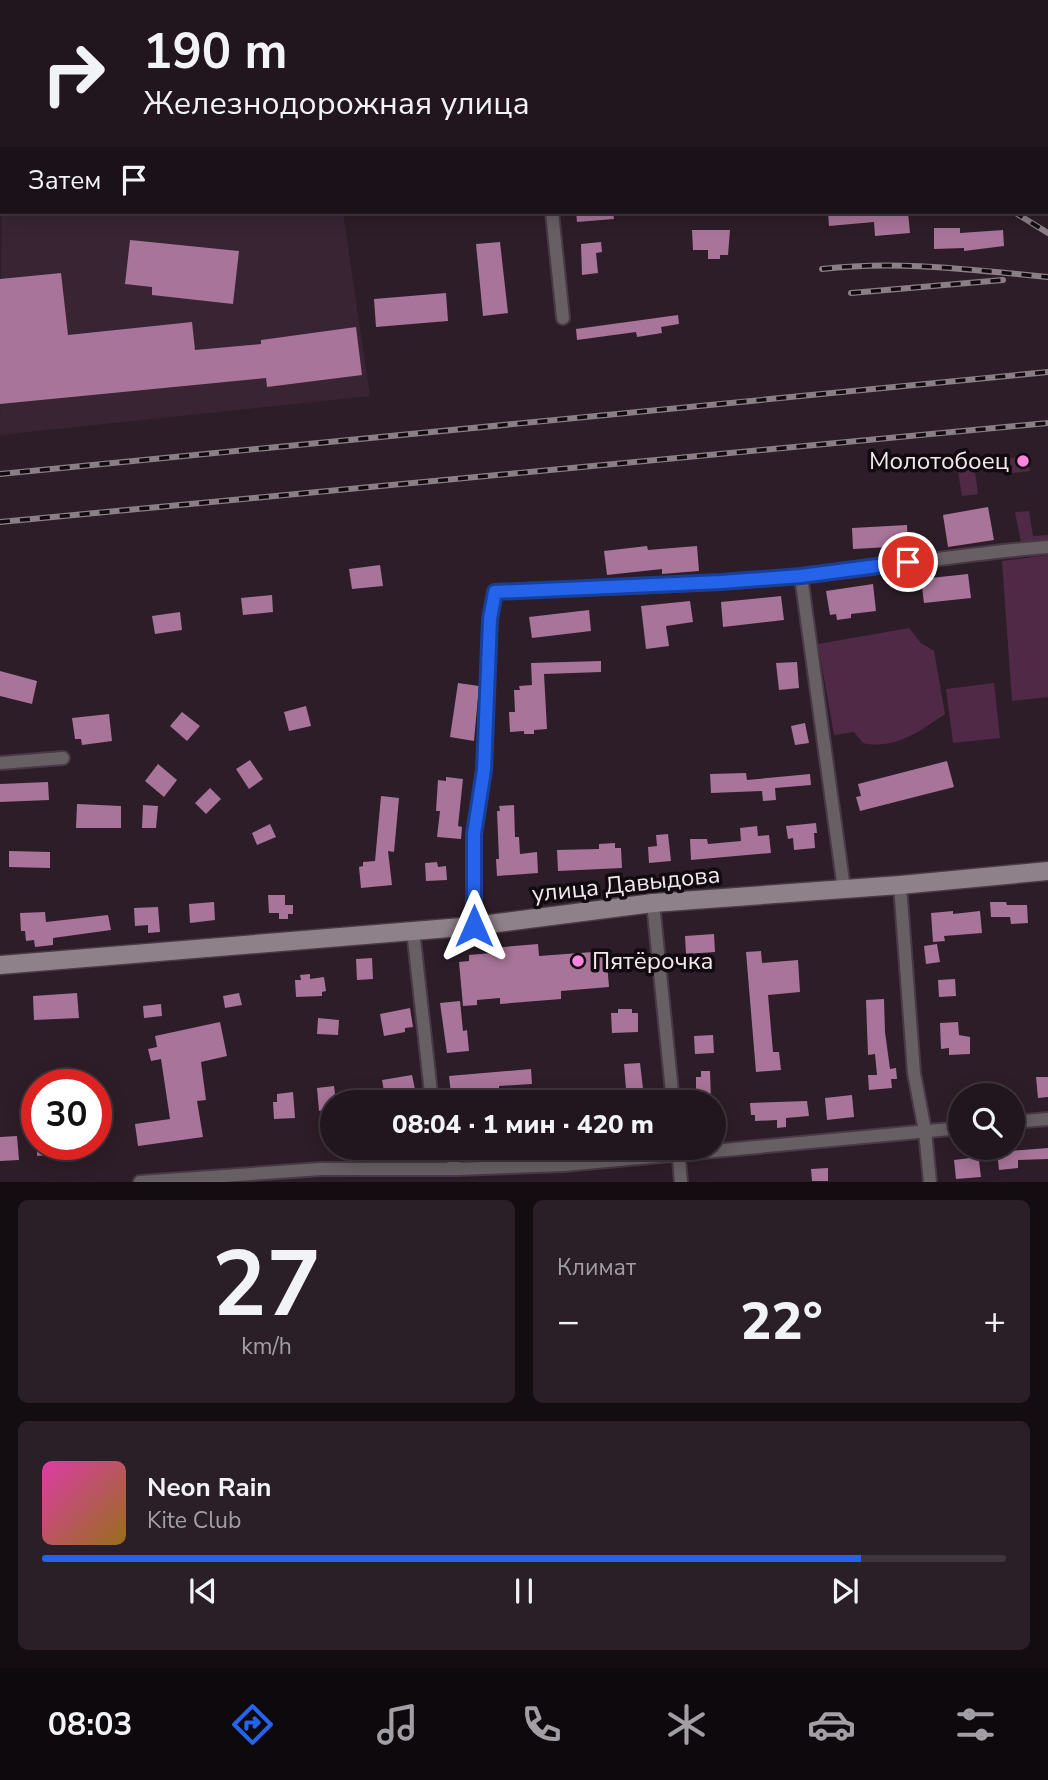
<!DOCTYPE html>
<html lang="ru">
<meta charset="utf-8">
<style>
:root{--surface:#22161e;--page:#2a1f27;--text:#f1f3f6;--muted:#a29fa4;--line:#3f353c;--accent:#2563eb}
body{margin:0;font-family:"Nunito Sans",sans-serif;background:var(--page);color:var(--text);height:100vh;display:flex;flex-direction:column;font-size:26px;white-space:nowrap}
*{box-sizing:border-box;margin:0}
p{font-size:23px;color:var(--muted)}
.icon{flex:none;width:38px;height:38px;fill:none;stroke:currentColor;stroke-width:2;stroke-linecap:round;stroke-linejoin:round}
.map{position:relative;height:1182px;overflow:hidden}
.drawer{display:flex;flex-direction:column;gap:18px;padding:18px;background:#130c10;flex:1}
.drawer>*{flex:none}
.guide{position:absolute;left:0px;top:0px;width:1048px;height:214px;box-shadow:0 4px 18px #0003,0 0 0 2px var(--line);background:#22161e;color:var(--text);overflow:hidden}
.buttons{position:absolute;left:948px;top:1083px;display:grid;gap:14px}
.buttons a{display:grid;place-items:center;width:77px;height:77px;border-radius:50%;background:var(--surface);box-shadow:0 4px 18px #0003,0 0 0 2px var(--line);font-size:35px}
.speed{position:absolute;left:21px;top:1069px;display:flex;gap:14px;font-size:35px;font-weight:700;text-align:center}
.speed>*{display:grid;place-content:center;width:91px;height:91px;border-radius:50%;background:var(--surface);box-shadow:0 4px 18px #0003,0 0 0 2px var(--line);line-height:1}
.speed .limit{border:10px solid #d22;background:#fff;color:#111}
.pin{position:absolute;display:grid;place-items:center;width:60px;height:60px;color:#fff;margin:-30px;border:4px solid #fff;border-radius:50%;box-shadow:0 2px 7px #0007}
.me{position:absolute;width:77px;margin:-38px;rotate:0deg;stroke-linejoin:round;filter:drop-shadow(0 0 5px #0008)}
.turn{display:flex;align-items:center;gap:24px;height:147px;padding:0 28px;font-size:32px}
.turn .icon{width:91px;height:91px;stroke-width:2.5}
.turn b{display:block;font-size:49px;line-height:60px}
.then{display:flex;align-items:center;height:66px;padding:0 28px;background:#0003;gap:14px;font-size:26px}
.big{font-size:52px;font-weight:800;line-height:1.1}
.drawer .widget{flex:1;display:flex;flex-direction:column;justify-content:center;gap:10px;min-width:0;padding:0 24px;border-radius:10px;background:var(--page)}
.drawer .dial{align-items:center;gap:0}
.dial b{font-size:91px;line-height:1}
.song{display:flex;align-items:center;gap:21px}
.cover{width:84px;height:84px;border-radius:10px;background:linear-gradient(135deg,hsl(320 70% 55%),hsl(40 70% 35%))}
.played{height:7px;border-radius:4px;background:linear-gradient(90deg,var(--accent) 85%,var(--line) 85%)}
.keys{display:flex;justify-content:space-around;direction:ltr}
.heat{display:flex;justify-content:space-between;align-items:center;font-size:38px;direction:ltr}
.drawer .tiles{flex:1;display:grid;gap:18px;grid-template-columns:1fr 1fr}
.widget:last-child{grid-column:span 2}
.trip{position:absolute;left:320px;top:1090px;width:406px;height:70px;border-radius:35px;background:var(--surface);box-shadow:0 4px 18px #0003,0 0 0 2px var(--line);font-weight:800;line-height:70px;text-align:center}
.tab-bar{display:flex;height:112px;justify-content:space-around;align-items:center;background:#0e090c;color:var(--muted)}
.tab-bar .icon{width:49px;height:49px}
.tab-bar .active{color:var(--accent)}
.tab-bar b{font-size:32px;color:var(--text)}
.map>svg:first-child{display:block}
.built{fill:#392433}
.green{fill:#502946}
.building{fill:#a87499}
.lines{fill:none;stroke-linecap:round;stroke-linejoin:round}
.street-casing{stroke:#493944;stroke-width:16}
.secondary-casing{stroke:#493944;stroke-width:21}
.street{stroke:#685f65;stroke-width:12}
.secondary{stroke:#8f818a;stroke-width:18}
.rail-casing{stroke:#8b7e87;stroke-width:6}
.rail{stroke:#110a0e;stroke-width:3.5;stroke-dasharray:10;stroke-linecap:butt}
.route-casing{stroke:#184099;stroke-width:18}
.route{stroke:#2563eb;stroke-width:12}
.poi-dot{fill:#fe85df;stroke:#110a0e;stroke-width:2.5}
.labels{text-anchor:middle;stroke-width:7;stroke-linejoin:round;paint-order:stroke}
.poi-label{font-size:24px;fill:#f2e7ee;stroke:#110a0e;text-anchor:end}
.street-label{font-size:24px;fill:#f2e7ee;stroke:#110a0e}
</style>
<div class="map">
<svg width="1048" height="1182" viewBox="0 0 1048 1182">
<rect width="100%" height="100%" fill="#2d1d28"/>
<polygon class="built" points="2,135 2,212 343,212 370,396 0,435"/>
<g class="green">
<polygon points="1027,456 1030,471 1005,474 1003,459"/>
<polygon points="973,457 978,494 962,496 956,459"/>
<polygon points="1029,511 1033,536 1048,535 1048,541 1021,543 1015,512"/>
<polygon points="1048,555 1048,697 1012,701 1002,561"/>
<path d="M909 628 921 643 934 651 945 714C920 731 895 750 863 743L854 732 834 735 818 644Z"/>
<polygon points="994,683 1000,738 953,743 946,689"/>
</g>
<g class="building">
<polygon points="576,212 613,212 614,219 577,222"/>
<polygon points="828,212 908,212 910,233 875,236 874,222 829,226"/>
<polygon points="934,228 960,228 960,233 1003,230 1004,246 964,251 964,248 934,249"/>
<polygon points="692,230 730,230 728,255 720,255 720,259 708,259 708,250 693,250"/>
<polygon points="130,240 239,251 233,304 152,295 152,287 125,284"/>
<polygon points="500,242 508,313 483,316 476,244"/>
<polygon points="601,242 602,252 596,253 598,273 582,275 581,244"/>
<polygon points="61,273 68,335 192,322 195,350 261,344 261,340 356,327 362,375 267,387 266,378 0,404 0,279"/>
<polygon points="446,293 448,321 376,327 374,299"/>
<polygon points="678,315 679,324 661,327 662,333 637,337 636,332 577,340 576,329"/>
<polygon points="988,507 994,540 948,547 943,515"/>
<polygon points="907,525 908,546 853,549 852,528"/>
<polygon points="647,546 648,550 697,546 699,571 662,574 662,569 607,575 604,551"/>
<polygon points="380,565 383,586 352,589 349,569"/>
<polygon points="968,574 971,598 924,603 921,579"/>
<polygon points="873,584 876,611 851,614 851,618 837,620 836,614 830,615 826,591"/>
<polygon points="272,595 273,612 243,615 241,598"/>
<polygon points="781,596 784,620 723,627 721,602"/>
<polygon points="690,601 693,622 666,626 669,646 646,649 641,606"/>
<polygon points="589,610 591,631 532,638 529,617"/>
<polygon points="180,612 182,630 155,634 152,616"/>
<polygon points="601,661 601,672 544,674 547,729 534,730 534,734 524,734 524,731 510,732 509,712 515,712 514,690 520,690 519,686 532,685 531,663"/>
<polygon points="797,662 799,688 779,690 776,663"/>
<polygon points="0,671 37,681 32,704 0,696"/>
<polygon points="458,683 479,686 474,741 450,737"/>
<polygon points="306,706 311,726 289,731 284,712"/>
<polygon points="182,712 200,726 187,741 170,726"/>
<polygon points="109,714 112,741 82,745 81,739 75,739 72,718"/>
<polygon points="805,723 809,743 795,745 791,726"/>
<polygon points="250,760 263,779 249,789 236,769"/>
<polygon points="947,761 954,787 860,811 856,797 861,796 858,784"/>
<polygon points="158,764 177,780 164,797 145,781"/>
<polygon points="746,773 747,780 810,774 811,785 775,788 776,800 763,801 762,791 711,793 710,774"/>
<polygon points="446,777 463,779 458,826 462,827 461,839 437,837 440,811 436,811 438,780 446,781"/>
<polygon points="48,782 49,800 0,802 0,784"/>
<polygon points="210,788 221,799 206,814 195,803"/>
<polygon points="381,796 399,798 394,852 388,851 392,885 361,888 359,867 363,866 363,862 375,861"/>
<polygon points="77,804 121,806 121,828 76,828"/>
<polygon points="143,805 158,806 156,828 142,828"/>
<polygon points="514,805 515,837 519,837 520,854 537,852 538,873 497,876 496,859 499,859 497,811 500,811 499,806"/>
<polygon points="816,823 817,833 814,833 815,848 794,850 793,838 788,839 786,826"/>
<polygon points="270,824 276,837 257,845 252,833"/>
<polygon points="757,826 758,836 769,835 771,853 691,860 690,839 707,839 708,844 741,841 740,828"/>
<polygon points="668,834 671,861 649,863 648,847 657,846 656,835"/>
<polygon points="615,843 615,848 621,848 622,868 558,871 557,850 599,849 599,844"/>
<polygon points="9,851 50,852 50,868 9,867"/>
<polygon points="437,862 438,867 446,866 447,880 426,881 425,863"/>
<polygon points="268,895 285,895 285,905 293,905 293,914 288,914 288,919 279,919 279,913 269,913"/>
<polygon points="214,902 215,920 190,923 189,904"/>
<polygon points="990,902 1006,902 1007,905 1027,905 1028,923 1011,924 1010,917 991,917"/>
<polygon points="158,907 160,932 148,933 148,925 135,926 134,908"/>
<polygon points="953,911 953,914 980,911 982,933 944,936 945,941 933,942 931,913"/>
<polygon points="45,912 46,922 108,915 111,930 53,938 53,945 35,947 34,940 26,941 25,931 21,931 20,913"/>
<polygon points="714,934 715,952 686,954 685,936"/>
<polygon points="538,944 539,956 606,951 609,987 561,991 561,999 500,1004 500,998 477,1000 477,1005 463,1006 459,962 469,961 469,955 492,953 491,948"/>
<polygon points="937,944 940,962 926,964 924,946"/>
<polygon points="761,951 762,963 798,960 800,992 768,995 773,1052 779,1052 781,1070 756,1072 746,952"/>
<polygon points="372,958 373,979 357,980 356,959"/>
<polygon points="310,974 310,979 324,977 326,991 322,992 322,996 296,997 295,980 301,980 300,975"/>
<polygon points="955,979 956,996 939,997 938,980"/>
<polygon points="77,993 79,1018 34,1020 33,996"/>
<polygon points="239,993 242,1005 225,1008 223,996"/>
<polygon points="884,999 885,1032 890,1069 896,1068 897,1079 891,1079 892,1088 869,1090 868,1075 877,1075 875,1054 868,1055 866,1000"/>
<polygon points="460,1001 463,1031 467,1030 469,1051 447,1053 440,1003"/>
<polygon points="161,1004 162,1016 144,1018 143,1006"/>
<polygon points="410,1008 413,1027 405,1028 405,1032 384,1036 380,1014"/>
<polygon points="618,1009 632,1009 632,1013 638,1013 638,1032 612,1033 611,1013 618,1013"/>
<polygon points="318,1018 339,1020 338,1035 317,1034"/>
<polygon points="220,1022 227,1056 201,1062 206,1100 197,1101 203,1137 138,1146 135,1124 170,1119 161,1059 151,1061 148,1049 157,1047 155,1036"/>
<polygon points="958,1022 959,1035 970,1037 970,1054 949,1055 949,1048 941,1049 940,1023"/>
<polygon points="713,1035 714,1053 695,1054 694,1036"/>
<polygon points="640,1063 644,1097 637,1098 637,1102 622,1102 620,1090 626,1089 624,1064"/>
<polygon points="531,1069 532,1084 499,1086 499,1089 451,1094 449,1076"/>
<polygon points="701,1071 710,1071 711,1100 696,1100 696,1077 701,1077"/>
<polygon points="412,1075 417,1099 386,1102 382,1080"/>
<polygon points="1036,1077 1048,1077 1048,1097 1038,1098"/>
<polygon points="334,1086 336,1102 332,1102 332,1109 319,1111 317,1088"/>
<polygon points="293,1092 295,1118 274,1119 273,1102 277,1102 277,1094"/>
<polygon points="852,1095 854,1117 827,1120 825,1098"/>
<polygon points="807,1101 809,1116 786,1118 786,1127 777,1128 777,1120 755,1121 755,1115 751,1115 750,1103"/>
<polygon points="17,1136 19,1160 0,1161 0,1137"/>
<polygon points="37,1144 84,1144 84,1152 37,1156"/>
<polygon points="1048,1148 1048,1159 1018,1160 1018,1168 999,1170 997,1152"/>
<polygon points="978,1153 981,1177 956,1179 954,1160 970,1158 969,1154"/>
<polygon points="828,1168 828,1181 812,1181 811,1169"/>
</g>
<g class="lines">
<defs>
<g id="street">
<polyline points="538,0 538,2"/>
<polyline points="552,212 563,318"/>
<polyline points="801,576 844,889"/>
<polyline points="0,763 63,758"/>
<polyline points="900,885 914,1073 925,1131 930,1182"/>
<polyline points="653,903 673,1102"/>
<path d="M474 926V834L484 770 490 619 495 592C596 588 698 586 799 576 882 569 964 553 1048 547"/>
<polyline points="413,930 432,1102"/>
<polyline points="1013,1122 1048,1119"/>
<polyline points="449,1148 456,1169"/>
<polyline points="678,1148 681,1182"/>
<polyline points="140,1182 321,1169 456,1169 564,1165 961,1128"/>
</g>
<g id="secondary">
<polyline points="941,2 957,0"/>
<polyline points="0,103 2,102"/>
<polyline points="0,965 474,926 653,903 900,885 1048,871"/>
</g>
</defs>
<use href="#street" class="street-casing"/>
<use href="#secondary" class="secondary-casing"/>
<use href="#street" class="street"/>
<use href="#secondary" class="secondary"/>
<defs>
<g id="rail">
<polyline points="1014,212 1048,233"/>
<path d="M822 269C898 260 973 270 1048 277"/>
<polyline points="851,293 1003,280"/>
<polyline points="0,474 1048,372"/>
<polyline points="0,522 1048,423"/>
</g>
</defs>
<use href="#rail" class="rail-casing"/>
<use href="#rail" class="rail"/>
</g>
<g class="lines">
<defs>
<polyline id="route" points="474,926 474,834 484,770 490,619 495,592 721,582 801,576 908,562"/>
</defs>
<use href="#route" class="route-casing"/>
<use href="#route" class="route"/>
</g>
<g class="poi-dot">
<circle cx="1023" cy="461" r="7"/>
<circle cx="578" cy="961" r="7"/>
</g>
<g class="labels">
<g class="poi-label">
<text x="1009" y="469">Молотобоец</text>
<text x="592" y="969" text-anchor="start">Пятёрочка</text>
</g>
<g class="street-label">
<text transform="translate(626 884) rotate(-6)" y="8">улица Давыдова</text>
</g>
</g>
</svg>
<div class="buttons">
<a><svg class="icon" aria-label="search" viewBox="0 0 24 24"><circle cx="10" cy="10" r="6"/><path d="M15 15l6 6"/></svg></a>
</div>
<div class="speed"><div class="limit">30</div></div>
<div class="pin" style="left:908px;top:562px;background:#d93025"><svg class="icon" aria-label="arrive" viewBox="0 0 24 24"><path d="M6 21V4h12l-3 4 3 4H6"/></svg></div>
<svg class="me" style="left:474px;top:926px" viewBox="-20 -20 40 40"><path d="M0-17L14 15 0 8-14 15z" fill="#2563eb" stroke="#fff" stroke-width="4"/></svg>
<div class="trip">08:04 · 1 мин · 420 m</div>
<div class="guide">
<div class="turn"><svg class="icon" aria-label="right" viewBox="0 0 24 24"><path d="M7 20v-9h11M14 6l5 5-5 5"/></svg><div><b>190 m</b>Железнодорожная улица</div></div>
<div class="then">Затем<svg class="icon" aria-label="arrive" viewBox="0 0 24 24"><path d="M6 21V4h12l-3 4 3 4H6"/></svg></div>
</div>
</div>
<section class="drawer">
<div class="tiles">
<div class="widget dial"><b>27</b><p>km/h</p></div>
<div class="widget"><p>Климат</p>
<div class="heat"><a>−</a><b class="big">22°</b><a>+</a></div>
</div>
<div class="widget">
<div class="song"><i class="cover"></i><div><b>Neon Rain</b><p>Kite Club</p></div></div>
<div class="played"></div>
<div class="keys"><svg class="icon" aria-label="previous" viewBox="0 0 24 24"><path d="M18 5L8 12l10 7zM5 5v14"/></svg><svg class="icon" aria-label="pause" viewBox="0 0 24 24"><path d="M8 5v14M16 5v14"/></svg><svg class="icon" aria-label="next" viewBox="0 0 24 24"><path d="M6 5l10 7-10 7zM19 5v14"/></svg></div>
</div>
</div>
</section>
<nav class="tab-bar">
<b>08:03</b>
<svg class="icon active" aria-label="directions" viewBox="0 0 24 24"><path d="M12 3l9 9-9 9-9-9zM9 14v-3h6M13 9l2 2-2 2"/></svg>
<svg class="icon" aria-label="music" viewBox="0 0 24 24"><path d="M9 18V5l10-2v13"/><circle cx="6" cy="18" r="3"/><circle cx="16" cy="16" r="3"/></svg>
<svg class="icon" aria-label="phone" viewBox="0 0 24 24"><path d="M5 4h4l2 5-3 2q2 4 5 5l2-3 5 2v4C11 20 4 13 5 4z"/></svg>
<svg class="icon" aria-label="climate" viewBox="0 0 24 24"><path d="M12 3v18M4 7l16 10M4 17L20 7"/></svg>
<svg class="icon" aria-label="car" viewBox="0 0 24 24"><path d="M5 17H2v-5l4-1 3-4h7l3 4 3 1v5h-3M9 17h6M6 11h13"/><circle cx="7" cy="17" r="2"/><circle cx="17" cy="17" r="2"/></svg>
<svg class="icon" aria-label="filters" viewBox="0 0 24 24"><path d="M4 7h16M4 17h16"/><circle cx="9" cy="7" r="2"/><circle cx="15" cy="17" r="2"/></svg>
</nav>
